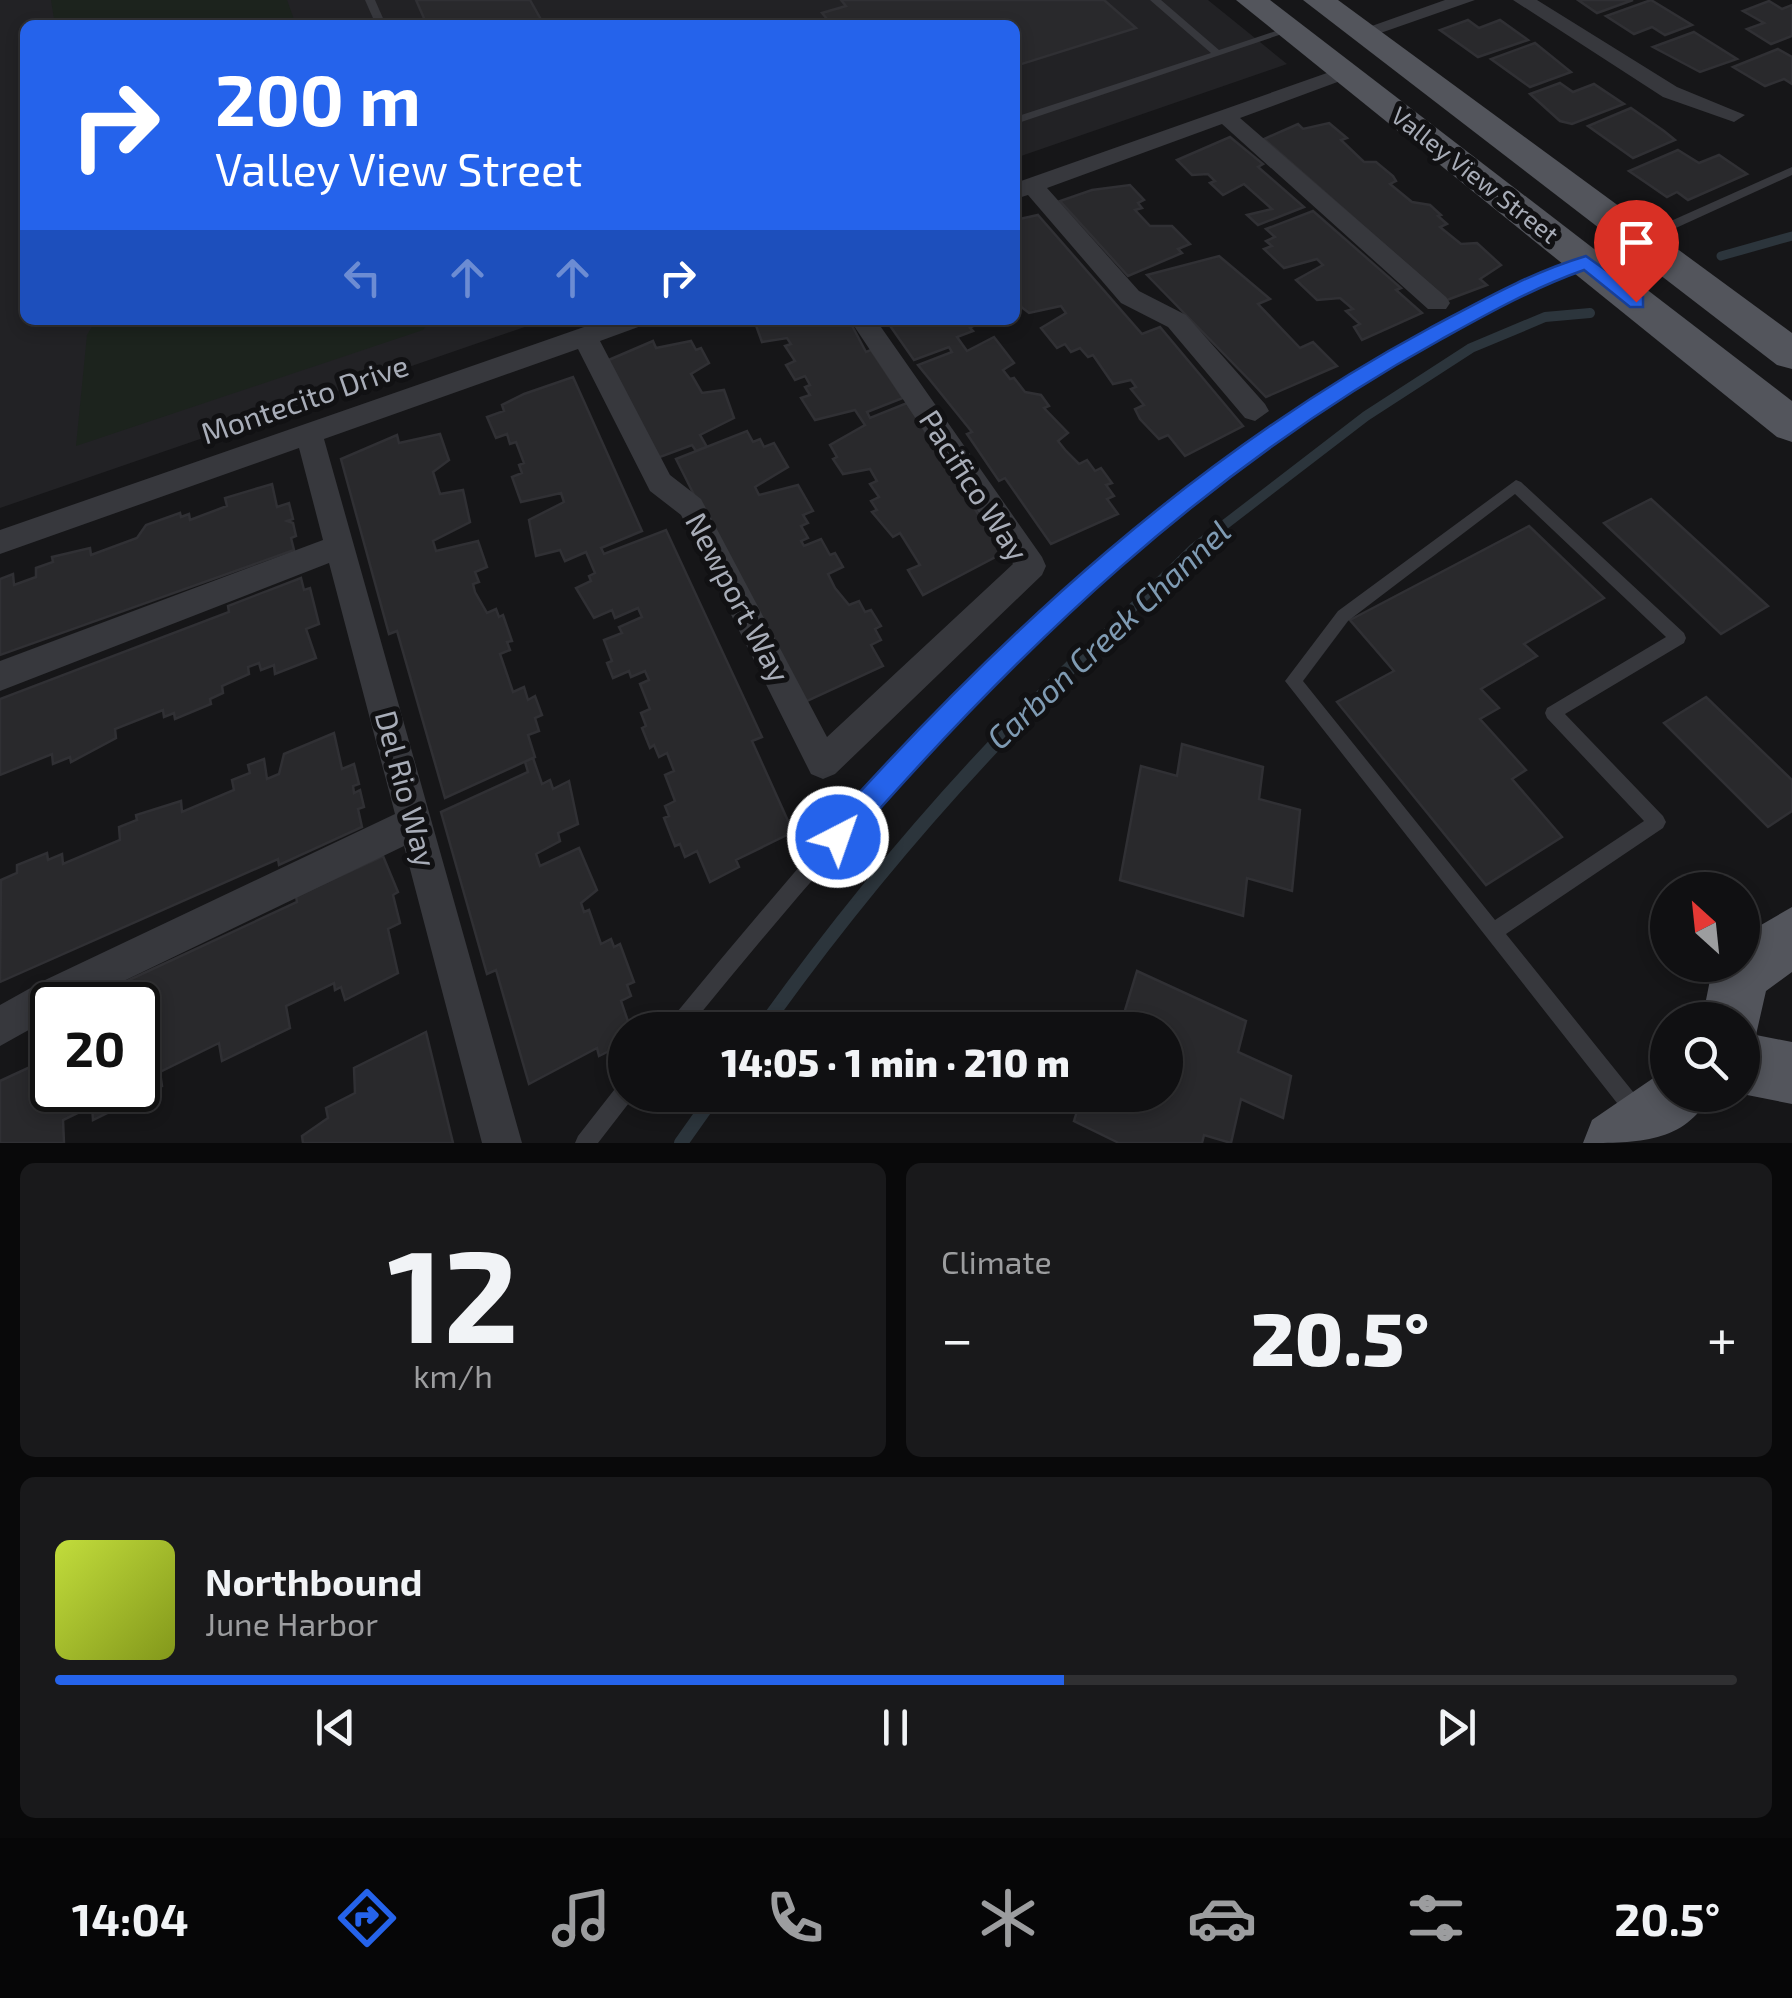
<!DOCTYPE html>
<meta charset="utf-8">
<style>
:root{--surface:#101012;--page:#19191b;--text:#f1f3f6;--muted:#9c9d9f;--line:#303032;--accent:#2563eb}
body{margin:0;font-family:"Exo 2",sans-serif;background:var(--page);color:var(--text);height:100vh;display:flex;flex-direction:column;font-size:38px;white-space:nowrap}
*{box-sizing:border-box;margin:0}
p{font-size:32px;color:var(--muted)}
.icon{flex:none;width:55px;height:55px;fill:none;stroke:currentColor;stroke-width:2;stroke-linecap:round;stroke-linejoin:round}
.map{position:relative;height:1143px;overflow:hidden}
.side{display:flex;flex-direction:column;gap:20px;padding:20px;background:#09090a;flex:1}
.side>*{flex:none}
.banner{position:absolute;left:20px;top:20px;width:1000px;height:305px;border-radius:15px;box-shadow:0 5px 15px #0003,0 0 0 2px var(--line);background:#2563eb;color:#fff;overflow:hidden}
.needle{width:65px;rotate:333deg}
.controls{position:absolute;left:1650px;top:872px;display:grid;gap:20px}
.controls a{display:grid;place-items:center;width:110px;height:110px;border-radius:50%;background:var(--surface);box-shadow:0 5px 15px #0003,0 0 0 2px var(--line);font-size:50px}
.speed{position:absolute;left:30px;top:982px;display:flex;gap:20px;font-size:50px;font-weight:700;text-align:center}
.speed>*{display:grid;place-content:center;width:130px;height:130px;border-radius:50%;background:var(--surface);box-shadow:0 5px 15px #0003,0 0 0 2px var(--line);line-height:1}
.speed .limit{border:5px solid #111;border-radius:15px;background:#fff;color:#111}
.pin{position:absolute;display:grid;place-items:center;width:85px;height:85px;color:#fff;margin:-102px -42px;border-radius:50% 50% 50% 0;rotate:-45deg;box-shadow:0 0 10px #0007}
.pin .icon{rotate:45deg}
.me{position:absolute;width:110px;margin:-55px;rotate:41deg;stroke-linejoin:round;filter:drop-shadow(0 0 8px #0008)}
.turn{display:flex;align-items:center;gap:35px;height:210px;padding:0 30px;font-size:45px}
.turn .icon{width:130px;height:130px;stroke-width:2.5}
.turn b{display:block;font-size:70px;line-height:85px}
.lanes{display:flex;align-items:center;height:95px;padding:0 30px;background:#0003;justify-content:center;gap:50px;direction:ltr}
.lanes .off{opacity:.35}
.big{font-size:75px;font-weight:800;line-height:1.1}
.side .card{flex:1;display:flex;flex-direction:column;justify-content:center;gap:15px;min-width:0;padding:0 35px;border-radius:15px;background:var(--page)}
.side .dial{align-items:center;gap:0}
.dial b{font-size:130px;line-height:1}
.song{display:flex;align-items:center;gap:30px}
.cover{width:120px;height:120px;border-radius:15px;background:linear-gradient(135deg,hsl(70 70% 55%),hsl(70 70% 35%))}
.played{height:10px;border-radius:5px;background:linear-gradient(90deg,var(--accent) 60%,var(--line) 60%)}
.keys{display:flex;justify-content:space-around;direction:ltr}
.heat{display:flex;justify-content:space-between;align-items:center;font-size:55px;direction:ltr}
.side .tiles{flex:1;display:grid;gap:20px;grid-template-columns:1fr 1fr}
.card:last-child{grid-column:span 2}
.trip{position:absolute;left:608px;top:1012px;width:575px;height:100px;border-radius:50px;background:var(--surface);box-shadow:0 5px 15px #0003,0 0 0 2px var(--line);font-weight:800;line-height:100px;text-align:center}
.menu{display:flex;height:160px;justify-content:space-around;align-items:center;background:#060607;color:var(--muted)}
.menu .icon{width:70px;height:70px}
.menu .current{color:var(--accent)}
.menu b{font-size:45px;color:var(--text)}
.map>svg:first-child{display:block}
.built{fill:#222225}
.green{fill:#1c231d}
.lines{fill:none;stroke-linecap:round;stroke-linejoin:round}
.stream-far2{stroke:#2c353c;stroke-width:9}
.stream-far1{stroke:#2c353c;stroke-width:10}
.stream{stroke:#2c353c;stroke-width:14}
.building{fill:#29292c;stroke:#303034;stroke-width:2.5}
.service{fill:#37383d;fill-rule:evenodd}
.minor{fill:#37383d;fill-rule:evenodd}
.primary{fill:#53555c;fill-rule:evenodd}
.route{fill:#2563eb;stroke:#184099;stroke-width:2.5}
.labels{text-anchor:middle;stroke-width:10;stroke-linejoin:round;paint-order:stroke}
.far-street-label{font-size:25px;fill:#a8adb8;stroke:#111113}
.street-label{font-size:30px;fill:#a8adb8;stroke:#111113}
.water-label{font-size:32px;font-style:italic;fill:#7f9bb3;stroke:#111113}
</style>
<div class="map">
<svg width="1792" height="1143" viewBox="0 0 1792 1143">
<rect width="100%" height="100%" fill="#161618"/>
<polygon class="built" points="0,0 1208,0 1287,64 1015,158 1015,25 25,25 25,320 545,320 0,508"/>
<g class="green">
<polygon points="51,0 287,0 296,25 55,25"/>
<polygon points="96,320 430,320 423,330 76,446 87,335"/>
</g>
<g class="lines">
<polyline class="stream-far2" points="1721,256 1792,236"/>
<polyline class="stream-far1" points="1072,667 1193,549 1366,416 1471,348 1545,317 1590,313"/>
<g class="stream">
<path d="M761 1030C855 898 958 777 1074 664"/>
<polyline points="681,1143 715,1095"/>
</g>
</g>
<g class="building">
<polygon points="416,0 530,0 544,25 427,25"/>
<polygon points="841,0 1104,0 1136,28 1015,66 1015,25 832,25 822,13 846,6"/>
<polygon points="1578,0 1633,0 1597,13"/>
<polygon points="1651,0 1692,25 1665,35 1652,27 1634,34 1606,16"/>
<polygon points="1769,1 1782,9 1792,5 1792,36 1771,44 1747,29 1764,23 1743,11"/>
<polygon points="1468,20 1479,28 1500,20 1528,40 1478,57 1440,30"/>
<polygon points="1694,32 1737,59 1700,72 1653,47"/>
<polygon points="1535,43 1571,72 1530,87 1491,59"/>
<polygon points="1778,49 1792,57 1792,84 1784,79 1765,86 1733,67"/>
<polygon points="1560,83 1573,92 1594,84 1624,104 1572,124 1560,121 1530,94"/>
<polygon points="1631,108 1664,131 1675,140 1633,158 1588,126"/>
<polygon points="1329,123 1347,138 1341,140 1364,162 1376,162 1393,176 1396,181 1390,184 1412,202 1430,205 1441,215 1438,216 1447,224 1440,227 1461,244 1477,243 1501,265 1480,279 1487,285 1447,300 1264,139 1298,124 1303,129"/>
<polygon points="1230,137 1263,164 1258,167 1304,207 1258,225 1247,215 1272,209 1244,184 1223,195 1210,183 1215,181 1208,174 1192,175 1177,160"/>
<polygon points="1678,150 1699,163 1719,155 1747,174 1688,200 1677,192 1667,197 1629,171"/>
<polygon points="1130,185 1144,200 1138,203 1142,208 1135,210 1150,226 1172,226 1190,244 1178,249 1182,253 1128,276 1060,201 1092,190"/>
<polygon points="1313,211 1401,288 1396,290 1422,313 1362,340 1354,327 1360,324 1346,311 1353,309 1340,298 1317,300 1296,280 1323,265 1317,259 1284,268 1264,249 1272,246 1266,241 1275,237 1266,229"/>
<polygon points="1038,215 1142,334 1160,327 1243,426 1185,456 1168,435 1159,439 1140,419 1135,409 1144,405 1131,389 1136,387 1131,380 1113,384 1093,355 1088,357 1080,348 1071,352 1065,344 1057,348 1041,328 1066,313 1061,306 1029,313 1015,302 1015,283 1019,281 1015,277 1015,220"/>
<polygon points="1219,256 1270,299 1258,304 1300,348 1313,342 1337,366 1266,397 1147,275"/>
<polygon points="754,320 849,320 866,352 871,350 903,398 867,412 870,418 907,403 1003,553 923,595 908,570 920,565 900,533 893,537 872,512 877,510 871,501 879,497 870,484 877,481 870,469 843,474 833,459 837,457 830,445 865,425 855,410 815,420 801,398 810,395 805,387 810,385 805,376 795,380 786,365 795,361 785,346 791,344 787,338 762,342"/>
<polygon points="886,320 983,320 970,328 973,331 957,337 967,351 994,337 1014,363 1003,370 1010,379 1014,378 1025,392 1041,395 1049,406 1044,408 1068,433 1058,441 1066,451 1079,464 1087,460 1095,471 1101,468 1112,483 1106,485 1114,496 1107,499 1118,514 1051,544 1005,478 999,481 967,434 972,432 918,365 952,352 949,347 914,360"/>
<polygon points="653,341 656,348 691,341 696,350 701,348 709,363 691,374 702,393 724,390 734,418 700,435 707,447 696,451 692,445 652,460 604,362"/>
<polygon points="573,377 642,531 601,548 604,554 666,530 762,737 752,741 793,832 736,860 739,867 710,882 697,851 685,857 680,844 675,846 664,818 669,816 665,806 675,801 665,775 674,771 667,753 659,757 654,745 650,748 642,728 646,726 641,713 650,709 640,684 649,680 645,671 631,677 629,671 613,678 607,663 612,661 604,640 622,633 619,627 642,617 638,608 615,618 612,610 594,618 576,588 591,581 589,576 595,573 586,552 565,561 560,550 536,556 529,520 564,502 561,493 521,502 512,477 522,473 519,465 524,463 516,442 510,444 507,434 496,438 487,417 504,411 502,405 524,394"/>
<polygon points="747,431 753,442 760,439 764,447 774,443 788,467 755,487 759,495 798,485 813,511 803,515 808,523 801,526 808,538 801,541 804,546 821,539 830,555 835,553 843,567 828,574 835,588 849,605 859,601 865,612 871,610 881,626 875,629 881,640 871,645 883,666 805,702 759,624 676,459"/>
<polygon points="440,434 449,460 433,472 440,494 463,490 470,522 433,541 436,551 478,541 487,567 475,572 479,582 473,584 475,592 487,613 496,609 499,617 503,615 512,641 507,642 510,650 500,654 513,692 524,687 528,700 535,696 542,715 535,718 539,731 528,735 535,757 445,798 397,631 389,634 341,459 397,435 399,443"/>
<polygon points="272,484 277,507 289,503 293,519 287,521 293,523 296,536 291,538 294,550 0,655 0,579 13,574 14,585 36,577 36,568 53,562 52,557 90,548 91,555 137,538 146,525 180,513 181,517 189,514 190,520 227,506 225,498"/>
<polygon points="1651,499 1768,606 1721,634 1604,523"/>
<polygon points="1529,526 1604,598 1524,644 1537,656 1481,689 1499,708 1480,719 1526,770 1512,779 1562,837 1486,885 1337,702 1394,671 1350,620"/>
<polygon points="301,578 304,590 310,588 319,624 306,629 316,658 275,674 274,665 261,670 259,663 248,667 249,674 222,686 223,693 210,699 211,704 175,719 174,713 164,717 163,710 115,729 116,738 71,762 70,757 53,764 52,754 0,775 0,699 229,612 228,606"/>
<polygon points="1706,697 1792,780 1792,811 1768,827 1664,723"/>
<polygon points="334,733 342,769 354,764 359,784 353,786 354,793 360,790 364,807 358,809 362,827 279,865 278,859 0,982 1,880 17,873 17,865 47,853 48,860 62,854 63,864 120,840 119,827 137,820 136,815 181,801 182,812 234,790 232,780 250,773 248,765 264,759 267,779 279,774 284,754"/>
<polygon points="1182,744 1263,767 1259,799 1300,810 1292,891 1247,878 1243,916 1120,880 1141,766 1177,776"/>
<polygon points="533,758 542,784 550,780 553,789 569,781 578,824 558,833 560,841 536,854 540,866 579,848 597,890 581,903 584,912 589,910 601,944 611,939 614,947 620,944 634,982 627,985 631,996 621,1001 631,1030 625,1030 625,1043 599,1056 597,1048 529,1084 496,970 487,974 441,812 528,772 525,762"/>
<polygon points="383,856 398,892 393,895 400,923 388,929 398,973 345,1000 341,987 335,990 334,983 286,1006 290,1028 222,1061 219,1043 160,1072 162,1086 93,1120 92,1106 63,1120 64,1143 0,1143 0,1081 52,1057 49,1017 52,1015 52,1090 138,1090 138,1005 75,1005 297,902 296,896"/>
<polygon points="1137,971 1246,1021 1238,1052 1291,1076 1283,1118 1241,1099 1231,1143 1204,1135 1202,1143 1119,1143 1074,1121 1082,1095 1165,1095 1165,1030 1119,1030"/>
<polygon points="426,1032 453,1143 303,1143 302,1136 328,1118 326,1108 355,1093 354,1068"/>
</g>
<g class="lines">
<g class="service">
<polygon points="365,0 375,0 386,25 376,25"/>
<polygon points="1150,0 1161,0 1219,50 1285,28 1294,30 1015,124 1015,117 1211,53"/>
<polygon points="1792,167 1792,175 1643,243 1639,244 1633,240 1635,237"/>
<path d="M1586 258 1590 259V265C1481 308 1382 366 1287 434 1054 599 866 810 687 1030H665L668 1023C788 878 910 732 1051 606 1127 539 1205 477 1288 419 1379 355 1479 293 1586 258Z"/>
<path d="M1516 480 1521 482 1684 633 1686 638 1684 643 1565 714 1663 816 1666 822 1663 828 1506 934 1642 1103 1645 1110 1642 1117 1635 1120 1628 1117 1285 681 1338 611ZM1515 494 1666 637 1547 708 1545 713 1547 718 1644 821 1495 920 1303 681 1348 621Z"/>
<polygon points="625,1082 625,1095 634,1095 632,1099 598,1143 575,1143 578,1136 618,1085"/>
</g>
<g class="minor">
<polygon points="1445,0 1475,0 1369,37 1352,33"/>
<polygon points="1513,0 1537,0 1677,87 1745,115 1734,122 1663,97"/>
<polygon points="1344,67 1354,73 1351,77 1240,118 1446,297 1450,303 1446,309 1428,309 1222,124 1047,188 1139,291 1186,315 1265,404 1269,411 1255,421 1245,418 1168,327 1121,303 1028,195 1015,199 1015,183"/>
<polygon points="604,320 645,320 641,326 600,341 670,475 701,499 827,737 1013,564 850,320 876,320 1042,557 1046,566 1042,575 835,774 823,779 811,774 681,515 650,491 578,349 324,439 522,1143 482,1143 404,846 74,1005 52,1005 52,1017 0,1046 0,1005 43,981 395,814 329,563 0,691 0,661 323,540 299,448 0,554 0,530"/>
</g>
<g class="primary">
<polygon points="1236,0 1270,0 1792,401 1792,442 1777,437"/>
<polygon points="1303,0 1338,0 1792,333 1792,369 1777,365"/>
<polygon points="1792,907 1792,972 1766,991 1756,1035 1792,1042 1792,1104 1742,1094 1742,1020 1702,1020 1713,965 1742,965 1742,936"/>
<path d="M1668 1068V1095H1710C1685 1143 1638 1143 1583 1143L1592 1120Z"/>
</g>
</g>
<path class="route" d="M1586 256 1643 297V307H1630L1584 270C1533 288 1487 314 1440 340 1209 467 1019 648 847 846L838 850 828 846 824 837 828 827C1003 632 1196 454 1428 329 1479 302 1529 273 1586 256Z"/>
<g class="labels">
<g class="far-street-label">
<text transform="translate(1475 175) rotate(38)" y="9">Valley View Street</text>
</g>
<g class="street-label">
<text transform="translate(305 400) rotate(-19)" y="10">Montecito Drive</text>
<text transform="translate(973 486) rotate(57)" y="10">Pacifico Way</text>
<text transform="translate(737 598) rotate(62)" y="10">Newport Way</text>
<text transform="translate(405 789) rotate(75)" y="10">Del Rio Way</text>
</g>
<g class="water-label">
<text transform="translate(1109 635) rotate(-43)" y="11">Carbon Creek Channel</text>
</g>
</g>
</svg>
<div class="controls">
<a><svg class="needle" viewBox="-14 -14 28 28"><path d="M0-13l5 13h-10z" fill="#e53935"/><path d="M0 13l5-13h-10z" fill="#9c9d9f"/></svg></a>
<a><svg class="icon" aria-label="search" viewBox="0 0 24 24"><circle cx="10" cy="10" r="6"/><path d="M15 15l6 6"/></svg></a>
</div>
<div class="speed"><div class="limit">20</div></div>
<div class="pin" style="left:1636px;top:302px;background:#d93025"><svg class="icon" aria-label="arrive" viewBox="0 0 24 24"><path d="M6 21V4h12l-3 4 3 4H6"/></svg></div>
<svg class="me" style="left:838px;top:837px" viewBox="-20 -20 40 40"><circle r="17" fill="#2563eb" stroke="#fff" stroke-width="3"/><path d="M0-11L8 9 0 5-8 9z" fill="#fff"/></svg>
<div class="trip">14:05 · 1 min · 210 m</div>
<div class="banner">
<div class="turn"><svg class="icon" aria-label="right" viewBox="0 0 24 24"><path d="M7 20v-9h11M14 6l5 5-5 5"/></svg><div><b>200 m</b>Valley View Street</div></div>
<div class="lanes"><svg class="icon off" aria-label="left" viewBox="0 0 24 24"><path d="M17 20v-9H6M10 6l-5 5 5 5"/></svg><svg class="icon off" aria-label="ahead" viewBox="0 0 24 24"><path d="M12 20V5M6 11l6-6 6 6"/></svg><svg class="icon off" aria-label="ahead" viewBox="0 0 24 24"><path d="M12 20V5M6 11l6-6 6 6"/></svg><svg class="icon" aria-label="right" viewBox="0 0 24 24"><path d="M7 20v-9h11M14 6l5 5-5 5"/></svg></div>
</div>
</div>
<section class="side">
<div class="tiles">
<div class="card dial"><b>12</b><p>km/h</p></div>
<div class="card"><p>Climate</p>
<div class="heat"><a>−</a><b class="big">20.5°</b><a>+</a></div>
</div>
<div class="card">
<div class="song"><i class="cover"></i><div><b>Northbound</b><p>June Harbor</p></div></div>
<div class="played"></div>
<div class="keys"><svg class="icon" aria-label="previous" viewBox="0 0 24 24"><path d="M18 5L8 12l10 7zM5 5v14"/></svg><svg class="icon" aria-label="pause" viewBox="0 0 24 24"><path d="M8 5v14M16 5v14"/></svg><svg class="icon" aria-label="next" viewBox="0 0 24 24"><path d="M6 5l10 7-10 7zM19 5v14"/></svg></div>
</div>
</div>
</section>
<nav class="menu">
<b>14:04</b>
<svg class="icon current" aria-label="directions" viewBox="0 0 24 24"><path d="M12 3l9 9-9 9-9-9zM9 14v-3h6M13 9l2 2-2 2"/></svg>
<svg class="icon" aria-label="music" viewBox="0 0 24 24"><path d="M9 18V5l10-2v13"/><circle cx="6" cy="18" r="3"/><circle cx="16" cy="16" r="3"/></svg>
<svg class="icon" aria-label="phone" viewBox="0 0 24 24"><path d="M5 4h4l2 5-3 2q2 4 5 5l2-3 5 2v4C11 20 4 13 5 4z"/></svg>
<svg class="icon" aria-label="climate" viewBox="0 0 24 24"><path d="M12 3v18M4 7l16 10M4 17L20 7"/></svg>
<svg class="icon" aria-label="car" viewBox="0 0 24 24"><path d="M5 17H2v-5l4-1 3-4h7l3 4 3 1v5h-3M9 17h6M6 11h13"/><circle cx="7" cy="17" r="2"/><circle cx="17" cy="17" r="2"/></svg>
<svg class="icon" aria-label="filters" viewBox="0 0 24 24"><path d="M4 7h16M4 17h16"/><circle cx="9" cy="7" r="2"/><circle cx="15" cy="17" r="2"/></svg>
<b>20.5°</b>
</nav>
